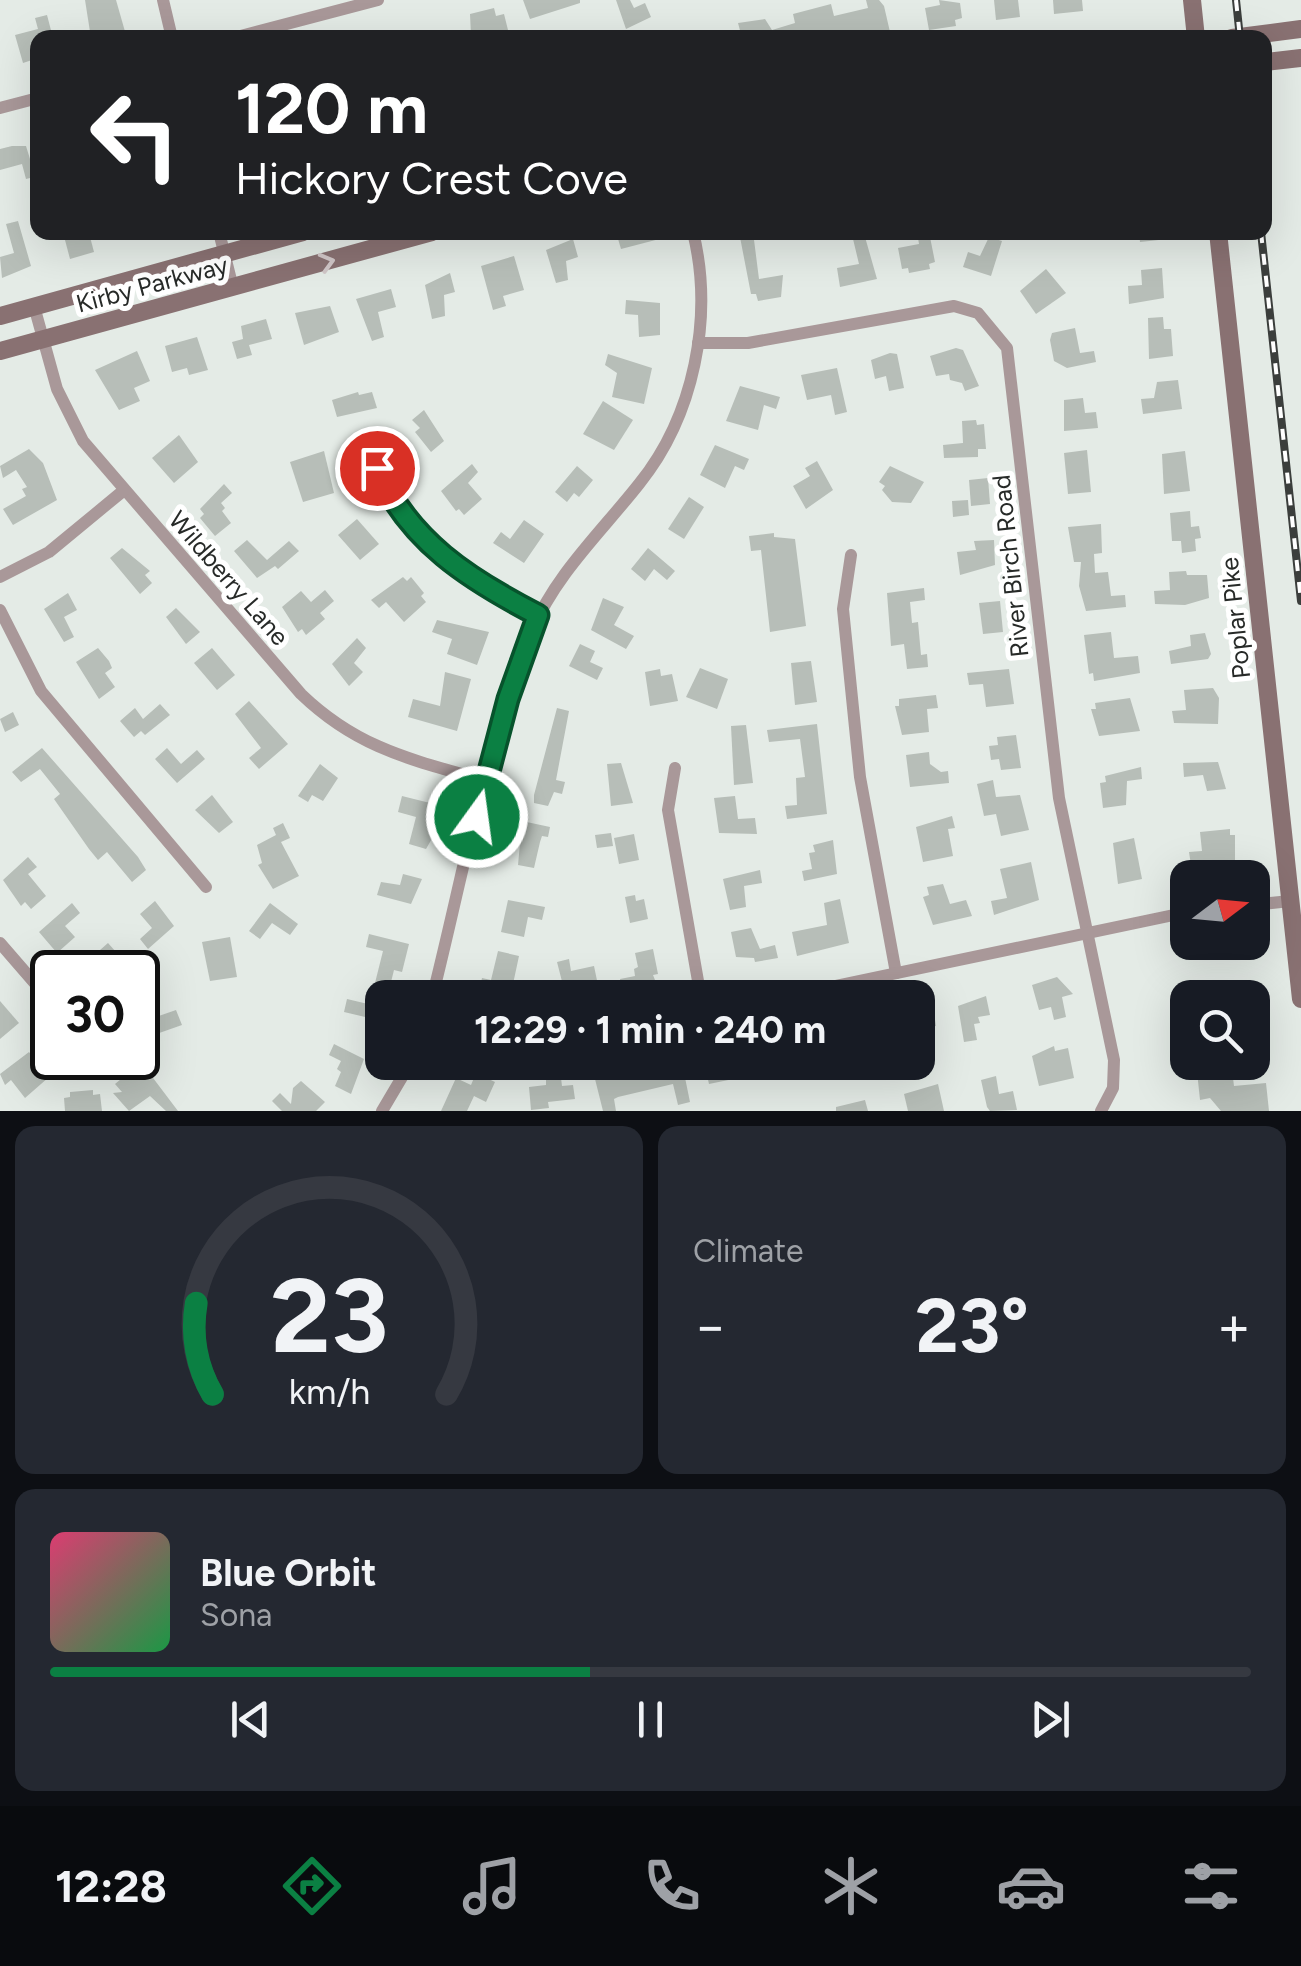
<!DOCTYPE html>
<meta charset="utf-8">
<style>
:root{--surface:#171b24;--page:#242831;--text:#f1f3f6;--muted:#9ea1a6;--line:#363941;--accent:#0b8043}
body{margin:0;font-family:Figtree,sans-serif;background:var(--page);color:var(--text);height:100vh;display:flex;flex-direction:column;font-size:38px;white-space:nowrap}
*{box-sizing:border-box;margin:0}
p{font-size:32px;color:var(--muted)}
.icon{flex:none;width:55px;height:55px;fill:none;stroke:currentColor;stroke-width:2;stroke-linecap:round;stroke-linejoin:round}
.map{position:relative;height:1111px;overflow:hidden}
.panel{display:flex;flex-direction:column;gap:15px;padding:15px;background:#0d0f14;flex:1}
.panel>*{flex:none}
.hud{position:absolute;left:30px;top:30px;width:1242px;height:210px;border-radius:20px;box-shadow:0 10px 40px #0002;background:#202124;color:#fff;overflow:hidden}
.needle{width:65px;rotate:74deg}
.fabs{position:absolute;left:1170px;top:860px;display:grid;gap:20px}
.fabs a{display:grid;place-items:center;width:100px;height:100px;border-radius:20px;background:var(--surface);box-shadow:0 10px 40px #0002;font-size:50px}
.speed{position:absolute;left:30px;top:950px;display:flex;gap:20px;font-size:50px;font-weight:700;text-align:center}
.speed>*{display:grid;place-content:center;width:130px;height:130px;border-radius:50%;background:var(--surface);box-shadow:0 10px 40px #0002;line-height:1}
.speed .limit{border:5px solid #111;border-radius:15px;background:#fff;color:#111}
.pin{position:absolute;display:grid;place-items:center;width:85px;height:85px;color:#fff;margin:-42px;border:5px solid #fff;border-radius:50%;box-shadow:0 2px 10px #0007}
.me{position:absolute;width:110px;margin:-55px;rotate:14deg;stroke-linejoin:round;filter:drop-shadow(0 0 8px #0008)}
.turn{display:flex;align-items:center;gap:35px;height:210px;padding:0 40px;font-size:45px}
.turn .icon{width:130px;height:130px;stroke-width:2.5}
.turn b{display:block;font-size:70px;line-height:85px}
.big{font-size:75px;font-weight:700;line-height:1.1}
.panel .widget{flex:1;display:flex;flex-direction:column;justify-content:center;gap:15px;min-width:0;padding:0 35px;border-radius:20px;background:var(--page)}
.panel .dial{align-items:center;gap:0}
.dial svg{height:260px;overflow:visible;fill:none;stroke:var(--line);stroke-width:7;stroke-linecap:round;text-anchor:middle}
.dial text{fill:var(--text);stroke:none}
.song{display:flex;align-items:center;gap:30px}
.cover{width:120px;height:120px;border-radius:15px;background:linear-gradient(135deg,hsl(340 70% 55%),hsl(140 70% 35%))}
.played{height:10px;border-radius:5px;background:linear-gradient(90deg,var(--accent) 45%,var(--line) 45%)}
.keys{display:flex;justify-content:space-around;direction:ltr}
.heat{display:flex;justify-content:space-between;align-items:center;font-size:55px;direction:ltr}
.panel .tiles{flex:1;display:grid;gap:15px;grid-template-columns:1fr 1fr}
.widget:last-child{grid-column:span 2}
.trip{position:absolute;left:365px;top:980px;width:570px;height:100px;border-radius:20px;background:var(--surface);box-shadow:0 10px 40px #0002;font-weight:700;line-height:100px;text-align:center}
.tab-bar{display:flex;height:160px;justify-content:space-around;align-items:center;background:#090b0e;color:var(--muted)}
.tab-bar .icon{width:70px;height:70px}
.tab-bar .selected{color:var(--accent)}
.tab-bar b{font-size:45px;color:var(--text)}
.map>svg:first-child{display:block}
.building{fill:#b7beb8}
.lines{fill:none;stroke-linecap:round;stroke-linejoin:round}
.minor{stroke:#a99899;stroke-width:12}
.secondary{stroke:#897172;stroke-width:18}
.rail-casing{stroke:#3b3e3c;stroke-width:8}
.rail{stroke:#fff;stroke-width:4;stroke-dasharray:11;stroke-linecap:butt}
.oneway{stroke:#d0c6c7}
.route-casing{stroke:#07532c;stroke-width:25}
.route{stroke:#0b8043;stroke-width:18}
.labels{text-anchor:middle;stroke-width:10;stroke-linejoin:round;paint-order:stroke}
.street-label{font-size:25px;fill:#272a28;stroke:#fff}
</style>
<div class="map">
<svg width="1301" height="1111" viewBox="0 0 1301 1111">
<rect width="100%" height="100%" fill="#e4ebe6"/>
<g class="building">
<polygon points="85,0 116,0 126,35 91,38"/>
<polygon points="523,0 580,0 580,3 530,19"/>
<polygon points="616,0 630,0 634,8 645,3 651,17 626,29"/>
<polygon points="866,0 879,0 884,6 890,32 874,38 856,38 855,31 831,38 742,38 738,23 765,19 772,30 795,23 793,14 831,4 834,16 868,8"/>
<polygon points="939,0 960,3 962,18 955,20 956,26 929,30 925,8 940,5"/>
<polygon points="994,0 1018,0 1020,17 996,20"/>
<polygon points="1053,0 1082,0 1083,11 1054,14"/>
<polygon points="494,8 496,16 504,14 510,38 471,36 470,14"/>
<polygon points="47,15 53,38 38,38 38,58 23,63 15,35 38,29 35,18"/>
<polygon points="12,146 26,146 30,159 38,159 38,176 26,179 22,164 0,170 0,149"/>
<polygon points="18,221 31,266 2,278 0,257 14,253 6,224"/>
<polygon points="616,232 671,232 671,236 621,249"/>
<polygon points="739,232 753,232 759,279 783,275 781,297 758,301 756,294 751,294"/>
<polygon points="917,232 929,232 935,262 929,264 930,269 909,273 908,268 902,269 898,248 919,244"/>
<polygon points="1139,232 1167,232 1168,239 1140,242"/>
<polygon points="89,233 94,252 70,259 65,240"/>
<polygon points="865,237 877,279 840,287 837,268 859,264 853,239"/>
<polygon points="989,237 1002,241 991,276 963,267 968,252 980,256"/>
<polygon points="573,239 578,257 566,261 568,280 556,283 546,250"/>
<polygon points="514,256 524,290 503,296 506,306 493,310 481,266"/>
<polygon points="1162,268 1164,298 1129,304 1128,286 1142,285 1141,270"/>
<polygon points="1046,269 1066,293 1036,314 1020,291"/>
<polygon points="450,273 455,292 444,295 445,316 432,319 425,285"/>
<polygon points="391,289 396,307 378,312 384,337 372,341 356,299"/>
<polygon points="626,300 660,303 660,335 639,337 638,315 625,314"/>
<polygon points="330,306 339,332 304,345 295,313"/>
<polygon points="1163,317 1164,329 1171,329 1173,356 1149,359 1148,318"/>
<polygon points="266,319 272,339 249,345 252,355 237,359 232,342 243,339 241,326"/>
<polygon points="1075,328 1080,353 1094,351 1096,362 1067,368 1054,361 1050,340 1052,333"/>
<polygon points="197,337 208,370 189,375 187,368 172,372 165,346"/>
<polygon points="956,348 963,350 979,386 965,391 962,383 950,380 949,374 936,376 930,356"/>
<polygon points="137,351 150,381 134,388 140,401 119,410 95,370"/>
<polygon points="890,353 897,354 904,388 889,391 886,376 875,379 871,360"/>
<polygon points="608,354 652,368 644,404 612,397 617,373 605,365"/>
<polygon points="837,368 847,412 835,415 831,395 807,400 801,375"/>
<polygon points="1178,380 1182,409 1143,414 1141,399 1154,398 1157,382"/>
<polygon points="740,386 780,397 776,409 764,405 758,430 726,421"/>
<polygon points="358,392 359,395 372,392 377,408 337,417 332,400"/>
<polygon points="1083,398 1085,413 1096,412 1098,428 1064,431 1064,400"/>
<polygon points="603,401 633,420 614,450 583,434"/>
<polygon points="424,410 444,441 431,452 415,432 420,428 412,420"/>
<polygon points="976,420 977,425 984,424 986,449 978,449 978,457 944,458 943,445 963,443 962,421"/>
<polygon points="179,435 198,462 174,483 152,458"/>
<polygon points="715,445 749,459 744,470 735,466 725,488 700,475"/>
<polygon points="29,449 43,463 57,500 13,525 3,509 26,496 22,489 27,487 16,470 3,478 0,466"/>
<polygon points="1087,450 1091,492 1068,494 1064,453"/>
<polygon points="324,451 334,493 303,502 290,462"/>
<polygon points="1185,451 1190,491 1164,494 1162,454"/>
<polygon points="817,461 833,490 806,509 793,486 810,476 805,468"/>
<polygon points="472,464 478,472 468,483 482,499 464,515 459,509 456,511 441,491"/>
<polygon points="577,466 593,480 579,497 574,493 567,502 555,492"/>
<polygon points="890,466 924,482 911,503 892,502 882,490 885,486 879,482"/>
<polygon points="988,478 990,504 971,506 969,480"/>
<polygon points="224,484 232,493 221,503 225,508 222,511 231,523 215,536 200,518 204,514 200,509"/>
<polygon points="689,497 704,507 684,539 668,529"/>
<polygon points="968,500 969,515 953,517 952,501"/>
<polygon points="1190,511 1191,527 1199,526 1201,538 1195,539 1196,551 1182,553 1181,541 1172,541 1170,513"/>
<polygon points="357,519 379,544 360,560 338,535"/>
<polygon points="524,520 544,534 524,563 493,543 501,532 510,539"/>
<polygon points="1101,524 1102,553 1094,554 1095,573 1108,572 1111,596 1125,595 1126,607 1086,611 1079,586 1081,562 1074,562 1068,527"/>
<polygon points="774,533 774,537 795,539 806,626 770,632 761,550 751,551 749,536"/>
<polygon points="247,540 267,560 289,541 299,551 278,569 275,566 257,578 234,551"/>
<polygon points="994,540 995,565 960,575 957,552 976,550 974,541"/>
<polygon points="122,548 150,571 145,575 152,583 140,594 110,558"/>
<polygon points="648,548 675,571 667,580 654,569 645,581 631,569"/>
<polygon points="1186,571 1187,575 1207,575 1209,598 1185,605 1155,604 1154,591 1170,590 1169,572"/>
<polygon points="403,577 407,581 411,577 424,593 421,596 426,602 404,622 386,602 379,608 371,600"/>
<polygon points="924,588 925,600 910,602 912,623 918,622 921,655 927,654 928,667 907,669 904,644 891,646 887,593"/>
<polygon points="325,590 334,601 320,613 325,619 306,635 302,629 298,632 282,607 301,591 311,602"/>
<polygon points="68,593 77,610 64,617 74,637 64,642 44,609"/>
<polygon points="603,598 624,607 614,625 634,636 626,649 591,630"/>
<polygon points="1000,601 1003,632 983,634 979,603"/>
<polygon points="176,608 200,632 186,644 166,617"/>
<polygon points="437,620 489,632 477,665 447,654 452,639 432,632"/>
<polygon points="1111,632 1114,658 1138,656 1140,673 1094,681 1093,673 1089,674 1084,635"/>
<polygon points="1205,633 1211,654 1208,659 1171,664 1169,651 1191,646 1190,635"/>
<polygon points="357,638 366,648 354,663 363,672 349,686 332,664"/>
<polygon points="580,644 595,651 590,662 603,668 597,680 569,666"/>
<polygon points="98,648 109,661 112,668 105,673 115,687 99,699 76,662"/>
<polygon points="212,648 235,675 217,690 194,663"/>
<polygon points="811,661 817,702 795,705 791,663"/>
<polygon points="700,668 728,679 717,709 686,697"/>
<polygon points="660,669 661,676 672,674 678,701 650,706 645,672"/>
<polygon points="1009,669 1014,704 986,707 983,684 969,685 967,673"/>
<polygon points="445,672 471,679 457,731 408,717 413,699 440,706"/>
<polygon points="1213,688 1219,698 1218,724 1174,723 1172,711 1186,710 1184,690"/>
<polygon points="936,695 938,708 927,709 929,732 902,735 895,706 899,706 899,699"/>
<polygon points="1130,698 1140,731 1099,736 1091,709 1096,709 1095,703"/>
<polygon points="249,701 288,744 259,769 249,758 261,748 235,714"/>
<polygon points="160,704 170,715 145,735 141,731 134,737 120,721 135,708 143,719"/>
<polygon points="557,708 569,711 556,780 565,782 562,794 554,792 548,806 534,803 534,795"/>
<polygon points="13,712 19,725 5,732 0,719"/>
<polygon points="817,724 827,814 787,819 785,806 797,805 796,778 805,777 800,739 769,742 767,730"/>
<polygon points="746,725 753,783 734,785 731,726"/>
<polygon points="1016,735 1021,768 1001,770 999,759 991,760 989,746 998,745 997,737"/>
<polygon points="42,748 138,857 146,870 132,882 107,852 98,860 89,849 54,799 60,794 40,769 21,782 12,772"/>
<polygon points="167,748 181,764 197,750 205,759 177,783 155,759"/>
<polygon points="929,752 930,764 941,772 948,771 949,783 910,787 906,755"/>
<polygon points="1218,762 1226,789 1207,791 1203,775 1184,777 1183,763"/>
<polygon points="621,763 633,803 611,806 607,764"/>
<polygon points="320,764 338,778 323,801 312,795 308,802 298,796"/>
<polygon points="1141,767 1142,779 1127,781 1126,805 1103,808 1100,783 1106,782 1105,776"/>
<polygon points="993,780 996,797 1020,795 1029,830 1001,836 996,814 984,816 977,784"/>
<polygon points="212,795 233,822 219,833 195,810"/>
<polygon points="402,796 438,805 434,835 426,849 409,844 416,817 398,812"/>
<polygon points="735,796 738,819 755,818 757,834 719,833 714,798"/>
<polygon points="952,816 955,828 948,829 953,856 923,862 916,827"/>
<polygon points="522,821 550,827 548,837 542,836 540,842 534,868 518,865"/>
<polygon points="283,823 290,838 281,842 299,876 273,889 258,865 262,863 257,845 276,835 273,828"/>
<polygon points="1230,829 1230,835 1235,835 1235,865 1191,865 1189,852 1202,851 1200,832"/>
<polygon points="611,833 613,846 597,848 595,835"/>
<polygon points="634,834 639,860 619,864 614,838"/>
<polygon points="1134,838 1142,879 1118,884 1113,843"/>
<polygon points="833,840 837,874 804,881 802,871 812,869 809,853 815,852 813,845"/>
<polygon points="28,857 37,867 28,874 46,896 31,909 25,902 21,906 3,880"/>
<polygon points="1031,862 1039,900 994,915 991,901 1007,898 1000,869"/>
<polygon points="760,870 762,883 744,886 746,907 730,910 723,879"/>
<polygon points="403,874 422,879 411,904 377,895 381,882 400,885"/>
<polygon points="943,884 950,904 966,900 972,916 933,925 923,897 929,895 927,887"/>
<polygon points="635,895 636,901 644,899 648,919 630,923 625,897"/>
<polygon points="840,899 849,943 797,956 792,932 827,925 824,903"/>
<polygon points="508,900 545,907 542,920 528,917 524,937 501,932"/>
<polygon points="155,901 174,926 148,949 140,939 152,928 140,914"/>
<polygon points="72,903 80,913 65,926 75,937 57,953 39,932"/>
<polygon points="270,903 298,924 290,935 272,923 260,939 249,931"/>
<polygon points="751,928 760,949 775,945 778,958 755,962 754,958 736,957 731,932"/>
<polygon points="369,934 409,944 402,972 394,970 387,998 382,998 382,1021 344,1012 347,999 368,1004 375,983 383,951 366,947"/>
<polygon points="230,937 237,977 210,981 202,942"/>
<polygon points="108,943 116,952 103,964 111,972 90,972 83,965"/>
<polygon points="653,949 658,974 653,975 655,980 623,992 620,979 635,976 634,969 638,967 635,953"/>
<polygon points="498,951 519,956 510,998 478,995 482,978 491,980"/>
<polygon points="569,959 571,971 594,966 599,990 592,991 593,996 566,997 557,962"/>
<polygon points="1057,977 1073,994 1062,997 1066,1017 1054,1020 1051,1007 1039,1010 1032,985"/>
<polygon points="1213,983 1215,998 1180,998 1179,987"/>
<polygon points="986,996 990,1015 978,1017 980,1023 974,1024 977,1040 964,1042 958,1006"/>
<polygon points="0,1001 19,1023 0,1039"/>
<polygon points="150,1007 153,1018 176,1010 182,1025 145,1038 138,1011"/>
<polygon points="927,1010 928,1014 934,1013 936,1026 931,1027 933,1037 923,1039 918,1033 918,1012"/>
<polygon points="334,1044 364,1059 351,1094 335,1086 341,1072 337,1069 341,1061 329,1055"/>
<polygon points="1054,1046 1055,1051 1068,1048 1074,1078 1039,1086 1032,1056"/>
<polygon points="29,1052 49,1077 25,1098 11,1080 5,1085 0,1074"/>
<polygon points="666,1062 682,1063 690,1102 678,1105 673,1084 618,1097 614,1099 616,1111 603,1111 595,1079 631,1069 632,1074 654,1070"/>
<polygon points="704,1062 740,1062 743,1077 709,1084"/>
<polygon points="1196,1062 1231,1062 1234,1086 1266,1083 1269,1111 1221,1111 1210,1098 1200,1100"/>
<polygon points="133,1069 150,1074 178,1111 166,1111 150,1096 129,1111 113,1093 122,1092 115,1084"/>
<polygon points="476,1073 495,1082 486,1102 474,1096 467,1111 441,1111 456,1078 471,1085"/>
<polygon points="996,1076 999,1094 1013,1091 1017,1110 990,1111 987,1107 981,1080"/>
<polygon points="557,1077 561,1078 562,1086 573,1085 575,1099 548,1102 549,1108 531,1110 529,1087 546,1085 546,1079"/>
<polygon points="301,1081 325,1102 316,1111 282,1111 272,1101 280,1093 291,1104 293,1088"/>
<polygon points="938,1084 944,1111 908,1111 904,1094"/>
<polygon points="93,1090 93,1095 100,1094 102,1111 65,1111 64,1098 70,1097 70,1092"/>
<polygon points="865,1100 868,1111 836,1111 836,1107"/>
</g>
<g class="lines">
<g class="minor">
<polyline points="163,0 172,38"/>
<polyline points="233,38 378,0"/>
<polyline points="0,108 38,98"/>
<polyline points="219,232 233,288"/>
<path d="M34 306 57 389 83 441 301 694C358 749 413 760 486 781"/>
<polyline points="698,343 748,343 954,306 978,313 1007,348 1059,798 1114,1060 1113,1088 1101,1111"/>
<path d="M377 468C408 541 470 580 539 615"/>
<polyline points="851,555 843,609 860,777 896,973"/>
<polyline points="0,577 49,552 123,491"/>
<polyline points="0,610 41,691 206,887"/>
<polyline points="675,768 668,810 701,998"/>
<polyline points="1252,905 1290,901"/>
<polyline points="0,943 52,1003"/>
<path d="M432 998C463 876 485 747 532 631 555 575 602 531 639 484 694 416 714 317 693 232"/>
<polyline points="778,998 1188,912"/>
<polyline points="382,1111 411,1062"/>
</g>
<g class="secondary">
<polyline points="1192,0 1196,38"/>
<polyline points="1232,38 1301,29"/>
<polyline points="1265,62 1301,58"/>
<polyline points="1218,232 1301,999"/>
<polyline points="0,316 303,232"/>
<polyline points="0,351 432,232"/>
</g>
<defs>
<g id="rail">
<polyline points="1236,0 1240,38"/>
<polyline points="1261,232 1301,601"/>
</g>
</defs>
<use href="#rail" class="rail-casing"/>
<use href="#rail" class="rail"/>
</g>
<defs><path id="oneway-chevron" d="M-2-3.5L2.5 0L-2 3.5" fill="none" stroke-width="1.6" stroke-linecap="round" stroke-linejoin="round" transform="scale(2.5)"/></defs>
<use class="oneway" href="#oneway-chevron" transform="translate(327 262) rotate(-16)"/>
<g class="lines">
<defs>
<path id="route" d="M377 468C408 541 470 580 538 615L508 699 477 817"/>
</defs>
<use href="#route" class="route-casing"/>
<use href="#route" class="route"/>
</g>
<g class="labels">
<g class="street-label">
<text transform="translate(152 284) rotate(-15)" y="9">Kirby Parkway</text>
<text transform="translate(1010 566) rotate(-96)" y="9">River Birch Road</text>
<text transform="translate(229 578) rotate(49)" y="9">Wildberry Lane</text>
<text transform="translate(1235 618) rotate(-96)" y="9">Poplar Pike</text>
</g>
</g>
</svg>
<div class="fabs">
<a><svg class="needle" viewBox="-14 -14 28 28"><path d="M0-13l5 13h-10z" fill="#e53935"/><path d="M0 13l5-13h-10z" fill="#9ea1a6"/></svg></a>
<a><svg class="icon" aria-label="search" viewBox="0 0 24 24"><circle cx="10" cy="10" r="6"/><path d="M15 15l6 6"/></svg></a>
</div>
<div class="speed"><div class="limit">30</div></div>
<div class="pin" style="left:377px;top:468px;background:#d93025"><svg class="icon" aria-label="arrive" viewBox="0 0 24 24"><path d="M6 21V4h12l-3 4 3 4H6"/></svg></div>
<svg class="me" style="left:477px;top:817px" viewBox="-20 -20 40 40"><circle r="17" fill="#0b8043" stroke="#fff" stroke-width="3"/><path d="M0-11L8 9 0 5-8 9z" fill="#fff"/></svg>
<div class="trip">12:29 · 1 min · 240 m</div>
<div class="hud">
<div class="turn"><svg class="icon" aria-label="left" viewBox="0 0 24 24"><path d="M17 20v-9H6M10 6l-5 5 5 5"/></svg><div><b>120 m</b>Hickory Crest Cove</div></div>
</div>
</div>
<section class="panel">
<div class="tiles">
<div class="widget dial"><svg viewBox="0 0 100 80">
<path d="M14 69A42 42 0 1 1 86 69"/>
<path d="M14 69A42 42 0 0 1 9 41" stroke="#0b8043"/>
<text x="50" y="56" font-size="32" font-weight="700">23</text>
<text x="50" y="72" font-size="11">km/h</text>
</svg></div>
<div class="widget"><p>Climate</p>
<div class="heat"><a>−</a><b class="big">23°</b><a>+</a></div>
</div>
<div class="widget">
<div class="song"><i class="cover"></i><div><b>Blue Orbit</b><p>Sona</p></div></div>
<div class="played"></div>
<div class="keys"><svg class="icon" aria-label="previous" viewBox="0 0 24 24"><path d="M18 5L8 12l10 7zM5 5v14"/></svg><svg class="icon" aria-label="pause" viewBox="0 0 24 24"><path d="M8 5v14M16 5v14"/></svg><svg class="icon" aria-label="next" viewBox="0 0 24 24"><path d="M6 5l10 7-10 7zM19 5v14"/></svg></div>
</div>
</div>
</section>
<nav class="tab-bar">
<b>12:28</b>
<svg class="icon selected" aria-label="directions" viewBox="0 0 24 24"><path d="M12 3l9 9-9 9-9-9zM9 14v-3h6M13 9l2 2-2 2"/></svg>
<svg class="icon" aria-label="music" viewBox="0 0 24 24"><path d="M9 18V5l10-2v13"/><circle cx="6" cy="18" r="3"/><circle cx="16" cy="16" r="3"/></svg>
<svg class="icon" aria-label="phone" viewBox="0 0 24 24"><path d="M5 4h4l2 5-3 2q2 4 5 5l2-3 5 2v4C11 20 4 13 5 4z"/></svg>
<svg class="icon" aria-label="climate" viewBox="0 0 24 24"><path d="M12 3v18M4 7l16 10M4 17L20 7"/></svg>
<svg class="icon" aria-label="car" viewBox="0 0 24 24"><path d="M5 17H2v-5l4-1 3-4h7l3 4 3 1v5h-3M9 17h6M6 11h13"/><circle cx="7" cy="17" r="2"/><circle cx="17" cy="17" r="2"/></svg>
<svg class="icon" aria-label="filters" viewBox="0 0 24 24"><path d="M4 7h16M4 17h16"/><circle cx="9" cy="7" r="2"/><circle cx="15" cy="17" r="2"/></svg>
</nav>
